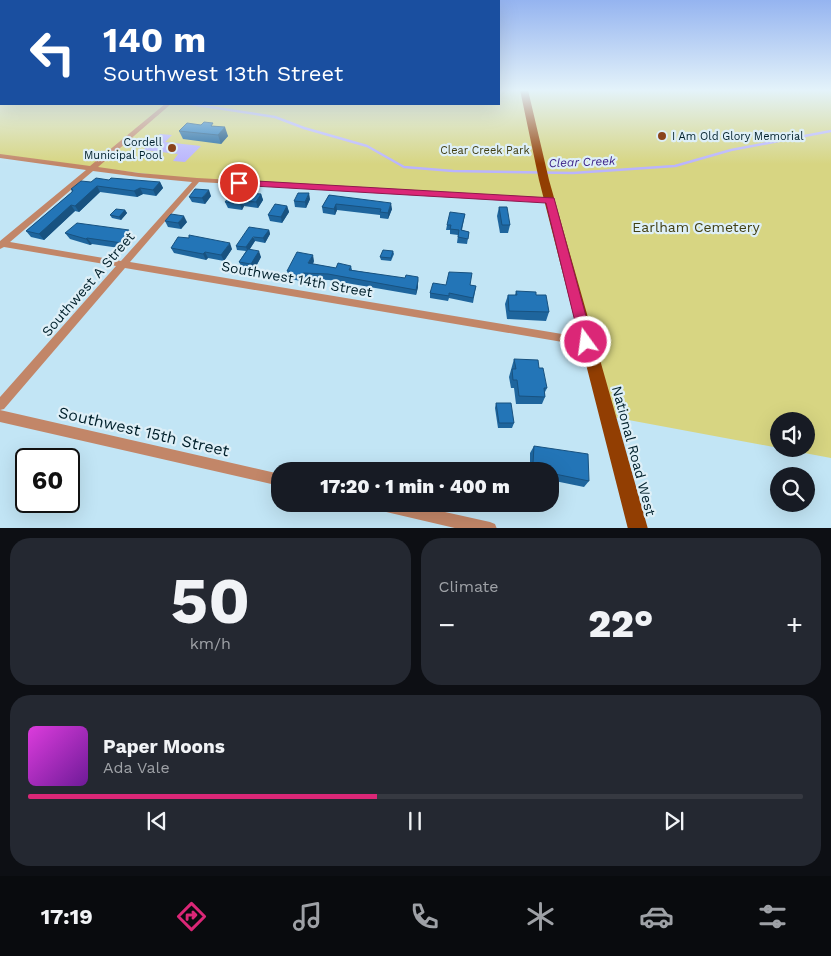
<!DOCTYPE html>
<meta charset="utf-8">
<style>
:root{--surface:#171b24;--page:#242831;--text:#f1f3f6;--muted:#9ea1a6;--line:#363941;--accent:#db2777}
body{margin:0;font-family:"Work Sans",sans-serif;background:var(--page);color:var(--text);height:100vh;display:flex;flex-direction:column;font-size:19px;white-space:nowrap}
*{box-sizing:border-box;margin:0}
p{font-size:16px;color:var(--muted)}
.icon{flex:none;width:28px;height:28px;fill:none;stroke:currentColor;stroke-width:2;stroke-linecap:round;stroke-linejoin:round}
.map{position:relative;height:528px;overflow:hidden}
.panel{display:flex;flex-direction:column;gap:10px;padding:10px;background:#0d0f14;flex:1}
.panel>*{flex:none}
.banner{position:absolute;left:0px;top:0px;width:500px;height:105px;box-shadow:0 5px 20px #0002;background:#1a4fa0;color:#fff;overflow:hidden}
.fabs{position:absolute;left:770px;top:412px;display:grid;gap:10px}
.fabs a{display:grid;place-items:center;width:45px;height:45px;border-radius:50%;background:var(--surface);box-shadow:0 5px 20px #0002;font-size:25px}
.speed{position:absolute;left:15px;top:448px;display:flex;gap:10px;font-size:25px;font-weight:700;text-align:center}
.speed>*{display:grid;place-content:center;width:65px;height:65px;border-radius:50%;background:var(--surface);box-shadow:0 5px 20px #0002;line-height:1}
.speed .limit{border:2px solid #111;border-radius:8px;background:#fff;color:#111}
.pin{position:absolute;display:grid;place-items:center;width:42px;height:42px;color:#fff;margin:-21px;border:2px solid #fff;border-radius:50%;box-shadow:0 1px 5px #0007}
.me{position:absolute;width:55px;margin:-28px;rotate:346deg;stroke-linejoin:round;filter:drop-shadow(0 0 4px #0008)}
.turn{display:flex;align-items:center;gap:18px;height:105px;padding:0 20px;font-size:22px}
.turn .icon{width:65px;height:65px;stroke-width:2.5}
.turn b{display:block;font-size:35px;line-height:42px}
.big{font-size:38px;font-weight:800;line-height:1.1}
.panel .card{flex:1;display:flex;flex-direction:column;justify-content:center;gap:8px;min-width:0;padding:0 18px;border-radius:20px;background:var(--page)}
.panel .dial{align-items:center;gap:0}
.dial b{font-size:65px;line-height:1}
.song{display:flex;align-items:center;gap:15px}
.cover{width:60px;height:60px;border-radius:8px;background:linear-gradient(135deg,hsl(300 70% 55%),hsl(280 70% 35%))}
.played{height:5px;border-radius:2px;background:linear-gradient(90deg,var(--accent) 45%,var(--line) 45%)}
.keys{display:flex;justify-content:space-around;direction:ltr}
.heat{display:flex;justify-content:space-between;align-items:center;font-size:28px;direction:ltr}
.panel .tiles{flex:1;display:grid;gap:10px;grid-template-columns:1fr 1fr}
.card:last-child{grid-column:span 2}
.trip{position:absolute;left:271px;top:462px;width:288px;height:50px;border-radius:20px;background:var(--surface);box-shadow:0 5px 20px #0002;font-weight:800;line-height:50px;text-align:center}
.menu{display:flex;height:80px;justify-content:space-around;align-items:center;background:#090b0e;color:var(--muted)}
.menu .icon{width:35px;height:35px}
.menu .on{color:var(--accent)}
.menu b{font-size:22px;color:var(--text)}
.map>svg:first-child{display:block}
.green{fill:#d7d582}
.water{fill:#bab4fd}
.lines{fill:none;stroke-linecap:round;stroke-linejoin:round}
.stream{stroke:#bab4fd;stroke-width:2.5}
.minor{fill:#c28668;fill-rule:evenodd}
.primary{fill:#923e02;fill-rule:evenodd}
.wall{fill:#1e659d}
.shaded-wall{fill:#185280}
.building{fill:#2375b7;stroke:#185280}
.route{fill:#db2777;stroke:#8e194d}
.poi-dot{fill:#8a441c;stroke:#deeff7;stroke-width:2}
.labels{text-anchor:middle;stroke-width:4.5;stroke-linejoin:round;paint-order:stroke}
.far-poi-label{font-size:11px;fill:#01202b;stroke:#deeff7;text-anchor:start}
.far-park-label{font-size:11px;fill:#413f13;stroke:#deeff7}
.far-water-label{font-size:12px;font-style:italic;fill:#3d2389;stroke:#deeff7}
.park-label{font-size:14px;fill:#413f13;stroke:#deeff7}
.street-label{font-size:14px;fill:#01202b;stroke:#deeff7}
.near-street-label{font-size:16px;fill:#01202b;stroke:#deeff7}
</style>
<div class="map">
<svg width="831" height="529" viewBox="0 0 831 529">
<rect width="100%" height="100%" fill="#c2e5f5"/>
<polygon class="green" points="0,90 1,104 499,104 499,90 831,90 831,458 783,449 806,449 806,421 779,421 779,448 607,416 550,200 197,180 0,156"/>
<polygon class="water" points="160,134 172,135 165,142 201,146 185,162 173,161 178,154 143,150"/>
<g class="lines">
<polyline class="stream" points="190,104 275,117 304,128 367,146 404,167 453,171 573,173 675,166 731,150 831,131"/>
<g class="minor">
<path d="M165 104H171L98 167 139 173 197 178 550 198 554 200 550 202 199 182 130 262 586 338 590 339 591 342 590 345 586 346 125 268 4 409 0 410V397L116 266 4 247 0 249V241L86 170 0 158V154L90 166ZM93 171 139 177 192 182 121 261 10 242Z"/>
<polygon points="0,410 280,474 280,486 0,422"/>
<polygon points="376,504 409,504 490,522 495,524 497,529 459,529 382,511 377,509"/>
</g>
<polygon class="primary" points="520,90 528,90 549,180 648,529 628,529 539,180"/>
</g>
<g class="wall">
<polygon points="215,126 228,136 221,144 183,139 179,131"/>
<polygon points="109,180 160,182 163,188 156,196 143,194 137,197 100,192 79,212 75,211 44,240 31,237 26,231 72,192 71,189 91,182"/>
<polygon points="261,194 263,200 258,208 244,206 242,210 228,208 225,202"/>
<polygon points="329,195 392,209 388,219 380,218 380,215 337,210 335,215 323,213 322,207"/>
<polygon points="211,196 205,204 192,202 189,197"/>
<polygon points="310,199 306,208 295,207 294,201"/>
<polygon points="287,206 289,212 282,223 270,221 268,215"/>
<polygon points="499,207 510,225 508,233 500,233 497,216"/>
<polygon points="125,210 127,213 121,220 112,218 110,215"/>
<polygon points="465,214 462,230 469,232 467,244 457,243 458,235 450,234 450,230 446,230 447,225"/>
<polygon points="165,221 187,222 181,229 168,227"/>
<polygon points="129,230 133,236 132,237 133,240 126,249 92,244 90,245 70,239 65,233"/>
<polygon points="269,230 270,234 265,243 255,241 249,250 261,257 254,270 242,268 239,262 246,251 237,250 236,246"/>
<polygon points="171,248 232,249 224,261 208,258 206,260 174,253"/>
<polygon points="393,251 394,254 391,261 381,260 380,257"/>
<polygon points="314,261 313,264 336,268 351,266 352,270 418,281 418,287 416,295 329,280 305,279 301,281 290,279 287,271"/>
<polygon points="446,285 470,285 476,286 473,303 449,298 448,301 430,298 430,293"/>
<polygon points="516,291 536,295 549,312 546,321 507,319 505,304 508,295 515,295"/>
<polygon points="514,359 539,368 547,388 545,392 545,397 542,404 516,404 514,388 511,388 509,377"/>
<polygon points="496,403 514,423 512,428 498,428 495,408"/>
<polygon points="534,446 589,481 584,487 550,480 550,471 532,471 532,470 530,470 530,453"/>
</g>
<g class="shaded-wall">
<polygon points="225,127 228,136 221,144 218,135"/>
<polygon points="160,182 163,188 156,196 153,190"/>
<polygon points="97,186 100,192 79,212 75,206"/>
<polygon points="140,188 143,194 137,197 134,191"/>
<polygon points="209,190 211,196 205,204 202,198"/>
<polygon points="309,193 310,199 306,208 305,202"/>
<polygon points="261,194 263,200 258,208 256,202"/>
<polygon points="242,201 244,206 242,210 240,204"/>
<polygon points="391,203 392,209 388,219 388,213"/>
<polygon points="336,204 337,210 335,215 334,209"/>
<polygon points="71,205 75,211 44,240 39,234"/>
<polygon points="287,206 289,212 282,223 281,217"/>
<polygon points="125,210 127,213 121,220 119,217"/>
<polygon points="184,216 187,222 181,229 178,223"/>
<polygon points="129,230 133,236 132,237 133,240 126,249 122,243 126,234"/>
<polygon points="269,230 270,234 265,243 263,238"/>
<polygon points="253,237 255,241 248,252 246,247"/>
<polygon points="87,238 92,244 90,245 86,239"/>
<polygon points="230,243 232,249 224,261 221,255"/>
<polygon points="259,251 261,257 254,270 251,264"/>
<polygon points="205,252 208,258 206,260 203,254"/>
<polygon points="313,255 314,261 310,269 308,263"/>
<polygon points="303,273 305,279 301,281 299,276"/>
<polygon points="418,281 418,287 416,295 416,290"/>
</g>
<g class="building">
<polygon points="204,122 213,123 211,126 225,127 218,135 179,131 187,123 201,125"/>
<polygon points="96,178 109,180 111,178 160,182 153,190 140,188 134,191 97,186 75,206 71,205 39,234 26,231 72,192 73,190 71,189 81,181 91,182"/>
<polygon points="195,189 209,190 202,198 189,197"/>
<polygon points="233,192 261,194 256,202 242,201 240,204 225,202"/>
<polygon points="298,193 309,193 305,202 294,201"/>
<polygon points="329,195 391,203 388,213 380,212 381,209 336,204 334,209 322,207"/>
<polygon points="275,204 287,206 281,217 268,215"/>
<polygon points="499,207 507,207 510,225 502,225"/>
<polygon points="116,209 125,210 119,217 110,215"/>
<polygon points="450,212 465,214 461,230 469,232 468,239 458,237 459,230 450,229 451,225 447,225"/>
<polygon points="171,214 184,216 178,223 165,221"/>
<polygon points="77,223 129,230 126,234 130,234 122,243 87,238 86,239 65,233"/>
<polygon points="249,227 269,230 263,238 253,237 246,247 236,246"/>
<polygon points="189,235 230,243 221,255 205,252 203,254 171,248 178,237 189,238"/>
<polygon points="248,249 259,251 251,264 239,262"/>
<polygon points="383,250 393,251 391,258 380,257"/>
<polygon points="297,252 313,255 308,263 336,268 338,263 351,266 349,270 405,278 406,275 418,277 418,281 416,290 328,274 303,273 299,276 288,273 290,271 287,271"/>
<polygon points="449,272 472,273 470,285 476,286 473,298 449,293 449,296 430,293 433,283 446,285"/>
<polygon points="516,291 536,292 536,295 546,295 549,312 509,311 508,295 517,295"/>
<polygon points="514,359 538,360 539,368 543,368 547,388 544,388 545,397 519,396 517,380 513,380 512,369 516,369"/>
<polygon points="496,403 511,403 514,423 499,423"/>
<polygon points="534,446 588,454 589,481 550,473 550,471 547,471 547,469 536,467 536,463 533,463"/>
</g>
<linearGradient id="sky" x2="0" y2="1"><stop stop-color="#95b4f0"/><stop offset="0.55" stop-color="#e4f3fa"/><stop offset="1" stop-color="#e4f3fa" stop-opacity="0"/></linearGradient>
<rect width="831" height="164" fill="url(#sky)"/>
<polygon class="route" points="239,180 554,198 593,342 591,346 581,346 580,342 546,203 236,185 236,181"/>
<g class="poi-dot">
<circle cx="662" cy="136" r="5"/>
<circle cx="172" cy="148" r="5"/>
</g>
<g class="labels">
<g class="far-poi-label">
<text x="672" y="140">I Am Old Glory Memorial</text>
<text x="162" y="146" text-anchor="end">Cordell<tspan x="162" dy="13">Municipal Pool</tspan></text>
</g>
<g class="far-park-label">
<text x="485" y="154">Clear Creek Park</text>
</g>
<g class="far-water-label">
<text transform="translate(582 162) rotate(-2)" y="4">Clear Creek</text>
</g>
<g class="park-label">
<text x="696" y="232">Earlham Cemetery</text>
</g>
<g class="street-label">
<text transform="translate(297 279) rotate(10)" y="5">Southwest 14th Street</text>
<text transform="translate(88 284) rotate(-49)" y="5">Southwest A Street</text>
<text transform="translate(634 451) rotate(75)" y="5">National Road West</text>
</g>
<g class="near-street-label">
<text transform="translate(144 431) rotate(13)" y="6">Southwest 15th Street</text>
</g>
</g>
</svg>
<div class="fabs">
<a><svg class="icon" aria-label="sound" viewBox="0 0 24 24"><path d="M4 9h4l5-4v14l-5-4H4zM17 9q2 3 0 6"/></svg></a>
<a><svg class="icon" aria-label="search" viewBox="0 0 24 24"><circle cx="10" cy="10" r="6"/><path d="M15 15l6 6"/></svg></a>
</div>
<div class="speed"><div class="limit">60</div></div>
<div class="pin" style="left:239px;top:183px;background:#d93025"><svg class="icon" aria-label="arrive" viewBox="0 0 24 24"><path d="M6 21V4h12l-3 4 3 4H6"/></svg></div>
<svg class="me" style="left:586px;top:342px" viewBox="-20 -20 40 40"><circle r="17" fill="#db2777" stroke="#fff" stroke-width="3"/><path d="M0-11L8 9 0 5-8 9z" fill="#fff"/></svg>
<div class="trip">17:20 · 1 min · 400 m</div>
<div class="banner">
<div class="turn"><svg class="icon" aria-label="left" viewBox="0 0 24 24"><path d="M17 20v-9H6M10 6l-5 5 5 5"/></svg><div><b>140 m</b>Southwest 13th Street</div></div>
</div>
</div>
<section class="panel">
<div class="tiles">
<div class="card dial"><b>50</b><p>km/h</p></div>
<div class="card"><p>Climate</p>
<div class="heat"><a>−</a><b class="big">22°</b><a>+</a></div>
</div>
<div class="card">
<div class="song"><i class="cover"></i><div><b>Paper Moons</b><p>Ada Vale</p></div></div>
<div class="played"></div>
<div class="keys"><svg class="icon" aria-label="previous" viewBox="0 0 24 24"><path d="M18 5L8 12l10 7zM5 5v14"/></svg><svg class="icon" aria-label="pause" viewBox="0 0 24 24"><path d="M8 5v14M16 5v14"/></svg><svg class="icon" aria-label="next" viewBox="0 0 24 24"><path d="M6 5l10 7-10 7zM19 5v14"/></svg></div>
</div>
</div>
</section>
<nav class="menu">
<b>17:19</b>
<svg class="icon on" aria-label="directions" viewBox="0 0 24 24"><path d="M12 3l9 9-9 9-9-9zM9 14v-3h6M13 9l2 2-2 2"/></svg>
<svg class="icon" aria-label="music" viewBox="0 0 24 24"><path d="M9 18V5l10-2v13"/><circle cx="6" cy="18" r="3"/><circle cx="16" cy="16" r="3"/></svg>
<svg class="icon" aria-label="phone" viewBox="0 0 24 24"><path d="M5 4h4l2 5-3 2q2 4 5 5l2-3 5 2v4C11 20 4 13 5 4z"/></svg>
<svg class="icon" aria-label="climate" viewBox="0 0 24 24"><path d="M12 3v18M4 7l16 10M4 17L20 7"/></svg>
<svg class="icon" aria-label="car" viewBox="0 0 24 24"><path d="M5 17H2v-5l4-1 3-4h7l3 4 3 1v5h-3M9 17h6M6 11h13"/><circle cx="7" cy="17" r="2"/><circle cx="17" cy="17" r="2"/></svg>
<svg class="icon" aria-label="filters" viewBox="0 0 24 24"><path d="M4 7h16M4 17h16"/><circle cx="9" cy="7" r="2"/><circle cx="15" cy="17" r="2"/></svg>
</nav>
